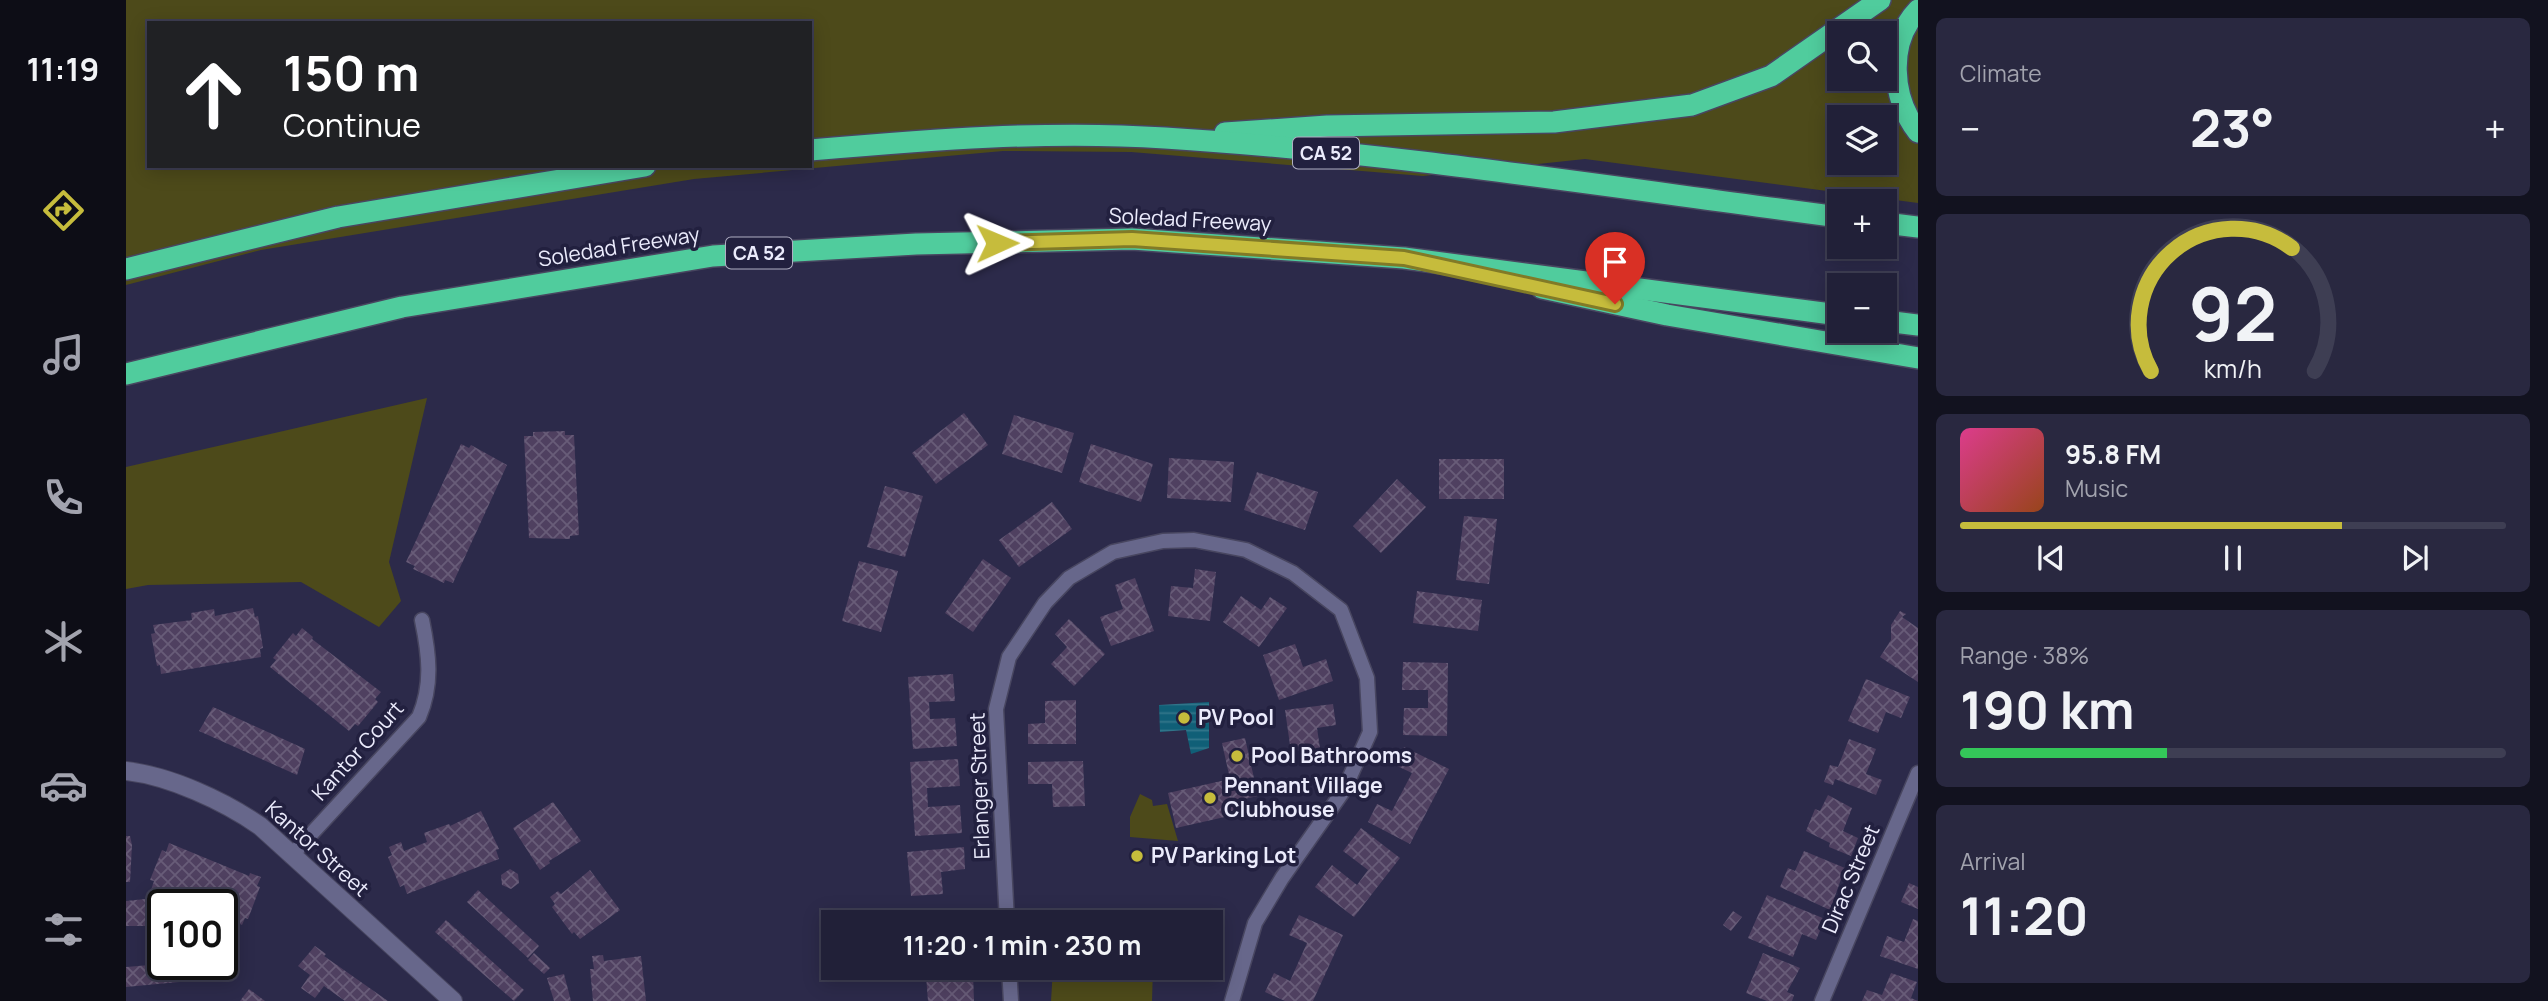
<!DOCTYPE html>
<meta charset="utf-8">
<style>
:root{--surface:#212038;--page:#292840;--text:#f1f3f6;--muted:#a2a3ae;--line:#3e3e53;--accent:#c6bc3c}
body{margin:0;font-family:Manrope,sans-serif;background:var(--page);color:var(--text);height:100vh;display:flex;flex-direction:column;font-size:26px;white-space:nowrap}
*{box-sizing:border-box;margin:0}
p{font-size:23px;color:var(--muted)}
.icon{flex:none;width:38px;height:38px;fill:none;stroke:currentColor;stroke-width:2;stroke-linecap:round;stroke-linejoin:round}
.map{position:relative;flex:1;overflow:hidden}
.details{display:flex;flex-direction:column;gap:18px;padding:18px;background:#12121f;width:630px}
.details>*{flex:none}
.top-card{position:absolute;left:21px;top:21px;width:665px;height:147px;border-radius:0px;box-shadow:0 4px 18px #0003,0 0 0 2px var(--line);background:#202124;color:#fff;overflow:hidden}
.tools{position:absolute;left:1701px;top:21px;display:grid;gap:14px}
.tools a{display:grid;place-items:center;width:70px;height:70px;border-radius:0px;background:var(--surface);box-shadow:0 4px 18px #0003,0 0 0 2px var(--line);font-size:35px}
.speed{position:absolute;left:21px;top:889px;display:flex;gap:14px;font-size:35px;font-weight:700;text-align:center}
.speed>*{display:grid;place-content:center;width:91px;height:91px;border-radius:50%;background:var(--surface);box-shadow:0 4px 18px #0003,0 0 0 2px var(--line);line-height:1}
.speed .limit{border:4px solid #111;border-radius:10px;background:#fff;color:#111}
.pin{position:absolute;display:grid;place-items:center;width:60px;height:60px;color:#fff;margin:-72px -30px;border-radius:50% 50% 50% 0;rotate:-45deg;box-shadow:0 0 7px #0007}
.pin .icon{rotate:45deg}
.me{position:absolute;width:77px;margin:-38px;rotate:89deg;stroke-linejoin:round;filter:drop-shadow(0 0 5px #0008)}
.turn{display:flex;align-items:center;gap:24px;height:147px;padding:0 21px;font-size:32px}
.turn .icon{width:91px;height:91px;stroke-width:2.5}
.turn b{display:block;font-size:49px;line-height:60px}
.big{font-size:52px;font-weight:700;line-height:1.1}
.details .card{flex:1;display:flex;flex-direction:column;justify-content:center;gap:10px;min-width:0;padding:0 24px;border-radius:10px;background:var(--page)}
.details .dial{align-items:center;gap:0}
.dial svg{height:182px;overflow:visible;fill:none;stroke:var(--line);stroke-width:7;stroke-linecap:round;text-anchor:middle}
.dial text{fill:var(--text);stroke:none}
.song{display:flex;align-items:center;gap:21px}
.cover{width:84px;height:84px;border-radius:10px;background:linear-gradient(135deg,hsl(330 70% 55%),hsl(20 70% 35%))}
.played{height:7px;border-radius:4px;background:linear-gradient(90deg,var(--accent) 70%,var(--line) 70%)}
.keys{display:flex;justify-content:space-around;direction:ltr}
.heat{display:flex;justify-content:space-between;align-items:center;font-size:38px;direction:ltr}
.charge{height:10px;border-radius:5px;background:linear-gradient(90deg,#34c759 38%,var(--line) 0)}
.trip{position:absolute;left:695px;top:910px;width:402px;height:70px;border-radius:0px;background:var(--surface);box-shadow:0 4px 18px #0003,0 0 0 2px var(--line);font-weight:700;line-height:70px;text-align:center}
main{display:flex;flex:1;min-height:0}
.tab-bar{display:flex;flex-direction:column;width:126px;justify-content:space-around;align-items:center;background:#0d0d16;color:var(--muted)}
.tab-bar .icon{width:49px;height:49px}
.tab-bar .current{color:var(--accent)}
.tab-bar b{font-size:32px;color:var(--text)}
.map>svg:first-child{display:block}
.green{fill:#4d4a1a;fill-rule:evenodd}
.water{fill:url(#water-rules)}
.building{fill:url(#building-cross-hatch)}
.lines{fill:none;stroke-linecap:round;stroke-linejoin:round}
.minor-casing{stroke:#484660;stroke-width:17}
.tertiary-casing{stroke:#484660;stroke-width:20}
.motorway-casing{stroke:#484660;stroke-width:24}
.minor{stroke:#67678b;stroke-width:14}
.tertiary{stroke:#67678b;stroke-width:18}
.motorway{stroke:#50cc9d;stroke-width:21}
.route-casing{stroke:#817a27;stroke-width:18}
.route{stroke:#c6bc3c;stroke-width:12}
.poi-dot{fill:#c6bc3c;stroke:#22203f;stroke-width:2.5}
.labels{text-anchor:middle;stroke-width:7;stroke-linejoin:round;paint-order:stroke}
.shield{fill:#22203f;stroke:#afaec3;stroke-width:2}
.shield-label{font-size:19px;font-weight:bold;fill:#ebebfc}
.street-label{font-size:21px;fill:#ebebfc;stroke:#22203f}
.poi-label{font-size:21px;font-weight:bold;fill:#ebebfc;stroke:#22203f;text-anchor:start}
</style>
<main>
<nav class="tab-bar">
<b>11:19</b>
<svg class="icon current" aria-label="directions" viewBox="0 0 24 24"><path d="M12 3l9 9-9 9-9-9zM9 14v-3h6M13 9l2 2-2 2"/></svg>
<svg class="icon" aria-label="music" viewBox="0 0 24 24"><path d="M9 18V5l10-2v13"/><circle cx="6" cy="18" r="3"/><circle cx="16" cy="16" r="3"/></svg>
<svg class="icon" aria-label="phone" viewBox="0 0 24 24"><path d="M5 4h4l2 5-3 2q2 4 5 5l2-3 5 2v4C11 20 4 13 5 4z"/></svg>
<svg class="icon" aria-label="climate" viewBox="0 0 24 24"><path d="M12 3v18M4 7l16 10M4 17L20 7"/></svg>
<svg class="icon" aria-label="car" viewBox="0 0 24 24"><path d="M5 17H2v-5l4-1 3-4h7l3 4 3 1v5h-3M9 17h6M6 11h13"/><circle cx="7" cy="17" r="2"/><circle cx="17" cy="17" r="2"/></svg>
<svg class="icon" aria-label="filters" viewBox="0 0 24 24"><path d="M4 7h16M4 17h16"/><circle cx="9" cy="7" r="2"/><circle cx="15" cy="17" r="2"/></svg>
</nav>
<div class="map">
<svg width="1792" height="1001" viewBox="0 0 1792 1001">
<defs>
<pattern id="water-rules" width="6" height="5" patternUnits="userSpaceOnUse" patternTransform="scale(1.75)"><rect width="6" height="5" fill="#105f77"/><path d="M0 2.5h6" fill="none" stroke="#33768b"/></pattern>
<pattern id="building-cross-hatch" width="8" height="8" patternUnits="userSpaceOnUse" patternTransform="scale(1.75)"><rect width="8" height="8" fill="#4f4060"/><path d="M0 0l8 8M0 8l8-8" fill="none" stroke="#685c78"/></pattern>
</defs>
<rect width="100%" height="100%" fill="#2c2a4a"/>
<g class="green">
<path d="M0 0H1792V203L1459 159 1297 176 1005 152 877 151 568 179 135 250 0 285ZM23 23H684V166H23ZM1713 33H1759V79H1713ZM1713 117H1759V163H1713Z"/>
<polygon points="301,398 263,562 275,601 253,627 175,582 22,585 0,589 0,467"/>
<polygon points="1014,794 1026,800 1027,806 1041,804 1052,841 1004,837 1004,817"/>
<polygon points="927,968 1027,968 1026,1001 925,1001"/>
</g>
<polygon class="water" points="1083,702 1083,748 1065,754 1060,730 1034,732 1033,705"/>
<g class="building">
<polygon points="838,413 862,445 810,484 786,453"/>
<polygon points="888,415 948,433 936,473 876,454"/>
<polygon points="439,431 439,435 448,435 453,535 444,536 444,539 403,538 398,436 407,436 407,432"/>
<polygon points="335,444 343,448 345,445 381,465 327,583 319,580 318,583 287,569 289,566 280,562"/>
<polygon points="965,444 1027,464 1015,502 953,482"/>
<polygon points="1043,458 1108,462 1105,502 1041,498"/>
<rect x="1313" y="459" width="65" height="40"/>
<polygon points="1131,472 1192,492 1179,530 1118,510"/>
<polygon points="1271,479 1300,507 1255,553 1227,526"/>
<polygon points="759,486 797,496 779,557 741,547"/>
<polygon points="926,502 946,529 893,567 873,540"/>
<polygon points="1338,516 1371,519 1363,584 1330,580"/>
<polygon points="857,559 885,578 847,632 819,613"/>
<polygon points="733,561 772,571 755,632 716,621"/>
<polygon points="1069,569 1090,572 1084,621 1042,616 1045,586 1067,588"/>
<polygon points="1009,578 1028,631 985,646 974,617 997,609 989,585"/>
<polygon points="1291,591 1356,600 1352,631 1287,623"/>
<polygon points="1115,596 1135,610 1144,597 1161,608 1133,647 1097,622"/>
<polygon points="127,608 129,617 132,616 137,648 134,649 135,657 35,674 34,665 31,666 25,634 29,633 27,625 66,620 65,613 88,609 89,616"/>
<polygon points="1774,611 1780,614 1776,617 1792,628 1792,682 1754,657 1765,640 1765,625"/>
<polygon points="943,619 979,654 948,686 925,664 941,647 929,634"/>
<polygon points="176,628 187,637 186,639 255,692 249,699 252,702 232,726 229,724 223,731 144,667 150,660 147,658 167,633 170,636"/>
<polygon points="1169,644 1177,667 1200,659 1207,681 1153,700 1137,655"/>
<polygon points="1277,662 1322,663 1321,736 1277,735 1278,708 1302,708 1302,690 1276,690"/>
<polygon points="827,674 829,701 803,702 804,719 829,718 831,746 787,749 782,677"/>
<polygon points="1740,679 1784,697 1775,718 1760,712 1752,733 1722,721"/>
<polygon points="950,700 950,744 902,744 902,724 919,723 919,701"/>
<polygon points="1207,704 1210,725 1191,728 1194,748 1165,752 1159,710"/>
<polygon points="87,707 179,749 171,775 73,731"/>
<polygon points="1119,738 1132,796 1109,801 1112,814 1050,828 1042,793 1104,779 1096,743"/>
<polygon points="1723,739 1750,749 1740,774 1756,780 1750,795 1709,779 1707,785 1698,782 1704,765 1712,767"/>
<polygon points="1278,747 1323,769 1284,844 1242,822 1251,804 1266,811 1286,773 1269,765"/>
<polygon points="832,759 834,786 801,788 802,807 834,805 836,833 789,836 784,762"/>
<polygon points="957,761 959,806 927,807 926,784 902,784 902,762"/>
<polygon points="1702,795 1726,808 1717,831 1732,838 1725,856 1703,847 1704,843 1680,831 1689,809 1694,811"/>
<polygon points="427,802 455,841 423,861 424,863 414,870 387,828"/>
<polygon points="355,811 373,849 370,850 373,859 281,894 278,885 274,887 262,857 266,855 263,847 275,842 278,851 301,842 298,833 323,824 324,826"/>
<polygon points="1235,828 1274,858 1228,917 1189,887 1206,865 1231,885 1242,870 1217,851"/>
<polygon points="0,836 4,836 6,845 4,882 0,882"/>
<polygon points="43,843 123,876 124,873 135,877 131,886 134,887 122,919 119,918 116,925 96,915 96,905 64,905 25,890 28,881 24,880 36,850 40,852"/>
<polygon points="838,847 839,869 815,872 817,894 785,896 781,852"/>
<polygon points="1678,851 1719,868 1704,910 1654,887 1662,868 1669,871"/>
<polygon points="384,869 392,874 393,883 385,889 376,885 375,875"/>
<polygon points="464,870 494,910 454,939 448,932 446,934 426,907 429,904 424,897 432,891 435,894"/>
<polygon points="1783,883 1792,887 1792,909 1775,902"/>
<polygon points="352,890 413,946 402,958 341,902"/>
<polygon points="1641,895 1699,919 1690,940 1676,934 1667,957 1622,938"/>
<polygon points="19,899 19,926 0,926 0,901"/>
<polygon points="825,911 826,922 795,922 794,913"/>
<polygon points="1607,911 1616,917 1605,931 1597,925"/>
<polygon points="1173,915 1217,935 1187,1001 1159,1001 1139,992 1148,973 1164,981 1181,943 1163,935"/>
<polygon points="1787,919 1792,921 1792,969 1754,956 1761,936 1778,942"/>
<polygon points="320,920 398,990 388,1001 309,932"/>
<polygon points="189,946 200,954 198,956 262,1001 219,1001 198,986 189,998 175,988 184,975 172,966"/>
<polygon points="408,953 424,968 418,974 402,960"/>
<polygon points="1637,953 1674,968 1661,992 1668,995 1666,1001 1641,1001 1620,993"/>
<polygon points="477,955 478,961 515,956 520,1001 467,1001 464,969 468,969 466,956"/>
<polygon points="36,964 73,964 74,980 0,987 0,967"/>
<polygon points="847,973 848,1001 802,1001 800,976"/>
<polygon points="1765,973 1791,982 1785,998 1792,1001 1736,1001 1741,990 1756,995"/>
<polygon points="438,974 445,1001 428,1001 421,978"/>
<polygon points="123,989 139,1001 114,1001"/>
</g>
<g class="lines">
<defs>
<g id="minor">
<path d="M165 856 293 717C307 684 303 654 296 620"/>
<polyline points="881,922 870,709 883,657 919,603 943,578 987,552 1037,541 1068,540 1120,550 1167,573 1215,610 1241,678 1244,732 1218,790 1156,878 1129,923 1106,1001"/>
<polyline points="883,968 885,1001"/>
<polyline points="1696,1001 1792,773"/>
</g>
<path id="tertiary" d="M0 771C44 776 98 801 134 826L327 1001"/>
<g id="motorway">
<path d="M1792 10C1761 42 1765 98 1792 132"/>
<polyline points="1099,133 1201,126 1428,122 1566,105 1645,76 1754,0"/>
<path d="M684 150C802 140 921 130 1039 138 1265 152 1489 188 1713 217"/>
<polyline points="1759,223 1792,227"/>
<polyline points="0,269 212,217 519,166"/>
<polyline points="1416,288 1541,315 1792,358"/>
<polyline points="1759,321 1792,325"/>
<polyline points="0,374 276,307 587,256 790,244 1006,239 1278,258 1713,315"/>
</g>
</defs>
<use href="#minor" class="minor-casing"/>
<use href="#tertiary" class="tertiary-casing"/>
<use href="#motorway" class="motorway-casing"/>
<use href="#minor" class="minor"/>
<use href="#tertiary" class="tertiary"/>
<use href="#motorway" class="motorway"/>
</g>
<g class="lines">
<defs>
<polyline id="route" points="871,243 1006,239 1278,258 1489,304"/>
</defs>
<use href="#route" class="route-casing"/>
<use href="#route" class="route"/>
</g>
<g class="poi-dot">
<circle cx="1058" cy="718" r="7"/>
<circle cx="1111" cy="756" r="7"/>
<circle cx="1084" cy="798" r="7"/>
<circle cx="1011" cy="856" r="7"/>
</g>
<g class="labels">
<g class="shield">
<rect x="1167" y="137.5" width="66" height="31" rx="5"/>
<rect x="600" y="237.5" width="66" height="31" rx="5"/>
</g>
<g class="shield-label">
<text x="1200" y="160">CA 52</text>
<text x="633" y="260">CA 52</text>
</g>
<g class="street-label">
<text transform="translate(1064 220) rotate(3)" y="7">Soledad Freeway</text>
<text transform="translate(493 247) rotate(-9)" y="7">Soledad Freeway</text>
<text transform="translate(232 751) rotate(-48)" y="7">Kantor Court</text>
<text transform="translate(854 786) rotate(-92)" y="7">Erlanger Street</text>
<text transform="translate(191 849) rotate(42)" y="7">Kantor Street</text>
<text transform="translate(1725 879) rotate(-67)" y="7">Dirac Street</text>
</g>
<g class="poi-label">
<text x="1072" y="725">PV Pool</text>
<text x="1125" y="763">Pool Bathrooms</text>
<text x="1098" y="793">Pennant Village<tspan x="1098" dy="24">Clubhouse</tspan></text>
<text x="1025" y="863">PV Parking Lot</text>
</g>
</g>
</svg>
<div class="tools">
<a><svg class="icon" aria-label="search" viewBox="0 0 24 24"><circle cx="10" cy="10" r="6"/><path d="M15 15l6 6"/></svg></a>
<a><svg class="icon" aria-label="layers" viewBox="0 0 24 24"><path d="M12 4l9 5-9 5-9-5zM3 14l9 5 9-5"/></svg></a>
<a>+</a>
<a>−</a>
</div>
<div class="speed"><div class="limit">100</div></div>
<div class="pin" style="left:1489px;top:304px;background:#d93025"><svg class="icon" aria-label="arrive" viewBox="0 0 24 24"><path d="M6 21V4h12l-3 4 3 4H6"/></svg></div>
<svg class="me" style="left:871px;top:243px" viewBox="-20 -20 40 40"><path d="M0-17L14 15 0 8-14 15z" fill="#c6bc3c" stroke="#fff" stroke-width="4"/></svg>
<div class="trip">11:20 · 1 min · 230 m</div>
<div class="top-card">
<div class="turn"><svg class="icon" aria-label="ahead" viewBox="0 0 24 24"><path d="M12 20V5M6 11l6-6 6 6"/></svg><div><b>150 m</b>Continue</div></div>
</div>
</div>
<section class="details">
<div class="card"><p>Climate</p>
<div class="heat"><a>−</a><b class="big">23°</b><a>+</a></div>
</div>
<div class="card dial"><svg viewBox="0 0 100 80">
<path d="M14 69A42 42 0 1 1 86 69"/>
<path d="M14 69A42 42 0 0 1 76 15" stroke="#c6bc3c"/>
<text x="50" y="56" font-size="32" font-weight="700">92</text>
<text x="50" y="72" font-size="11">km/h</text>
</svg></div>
<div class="card">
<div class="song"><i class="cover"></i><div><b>95.8 FM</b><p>Music</p></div></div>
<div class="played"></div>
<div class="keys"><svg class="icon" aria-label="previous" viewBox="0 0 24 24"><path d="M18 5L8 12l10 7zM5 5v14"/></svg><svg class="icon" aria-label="pause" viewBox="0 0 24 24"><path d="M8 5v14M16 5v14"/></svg><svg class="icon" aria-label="next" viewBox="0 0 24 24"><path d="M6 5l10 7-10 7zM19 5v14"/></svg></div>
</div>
<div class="card"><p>Range · 38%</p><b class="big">190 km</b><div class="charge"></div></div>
<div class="card"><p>Arrival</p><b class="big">11:20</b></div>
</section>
</main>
